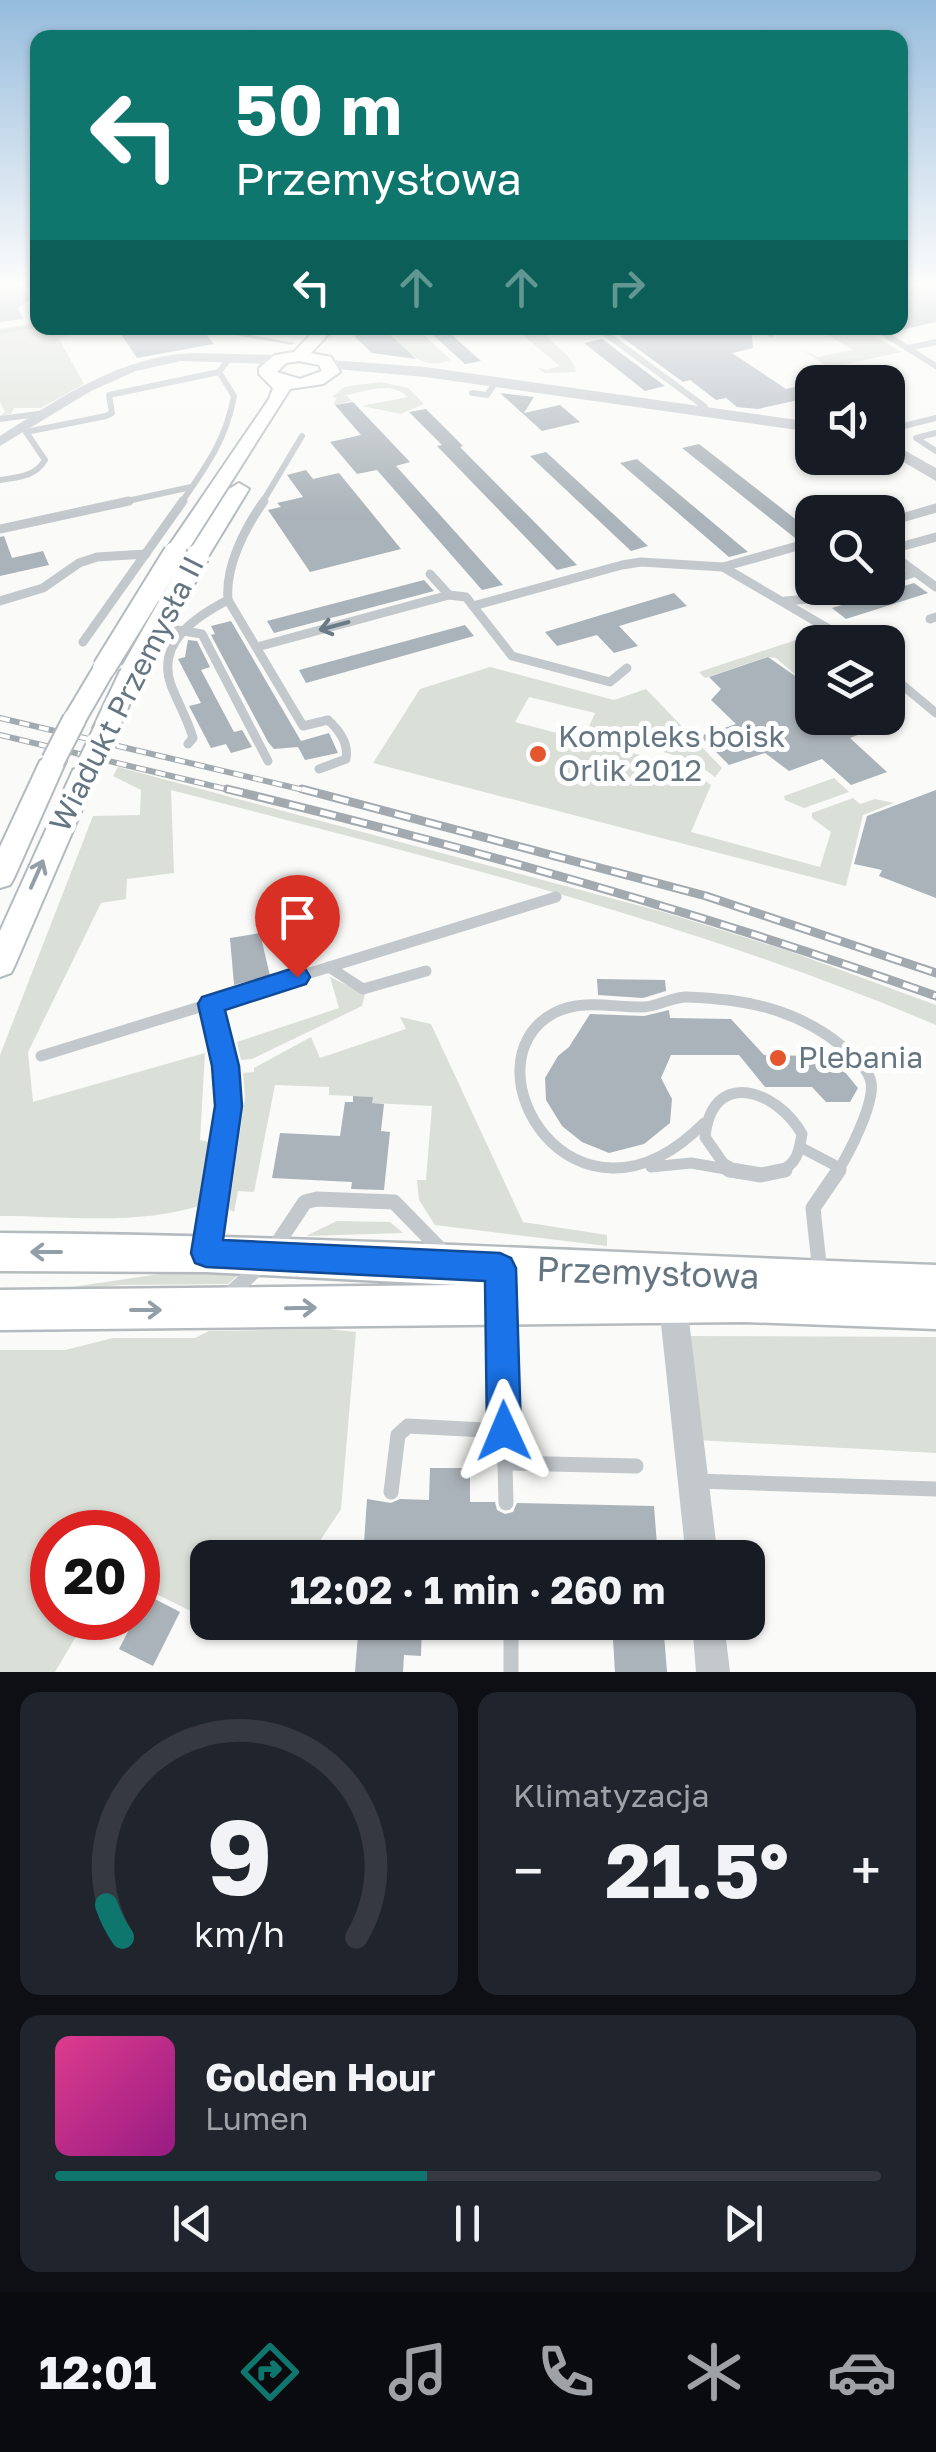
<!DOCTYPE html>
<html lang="pl">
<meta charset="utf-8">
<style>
:root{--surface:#171b24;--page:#20242c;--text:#f1f3f6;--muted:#9ea1a6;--line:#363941;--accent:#0f766e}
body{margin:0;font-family:"Golos Text",sans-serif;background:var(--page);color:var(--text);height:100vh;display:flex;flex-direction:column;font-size:38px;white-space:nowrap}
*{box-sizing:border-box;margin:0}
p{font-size:32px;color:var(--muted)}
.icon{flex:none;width:55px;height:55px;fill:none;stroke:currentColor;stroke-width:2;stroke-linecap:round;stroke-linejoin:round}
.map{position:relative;height:1672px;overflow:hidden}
.details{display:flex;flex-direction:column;gap:20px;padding:20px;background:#0d0f14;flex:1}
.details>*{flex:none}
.guide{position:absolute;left:30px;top:30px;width:878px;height:305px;border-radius:20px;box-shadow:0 2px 8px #0004;background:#0f766e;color:#fff;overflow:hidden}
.fabs{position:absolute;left:795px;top:365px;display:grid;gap:20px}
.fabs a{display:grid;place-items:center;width:110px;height:110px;border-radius:20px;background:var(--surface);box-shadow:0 2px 8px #0004;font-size:50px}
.speed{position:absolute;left:30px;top:1510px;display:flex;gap:20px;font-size:50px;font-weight:700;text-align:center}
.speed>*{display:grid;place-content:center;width:130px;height:130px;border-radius:50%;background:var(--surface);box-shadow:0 2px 8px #0004;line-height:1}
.speed .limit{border:15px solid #d22;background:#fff;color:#111}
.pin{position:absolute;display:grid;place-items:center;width:85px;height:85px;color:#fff;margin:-102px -42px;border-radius:50% 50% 50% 0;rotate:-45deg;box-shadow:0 0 10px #0007}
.pin .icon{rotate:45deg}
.me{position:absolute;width:110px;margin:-55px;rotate:359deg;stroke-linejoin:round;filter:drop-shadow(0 0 8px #0008)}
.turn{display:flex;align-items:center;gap:35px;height:210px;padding:0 40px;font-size:45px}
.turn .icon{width:130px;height:130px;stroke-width:2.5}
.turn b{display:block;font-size:70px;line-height:85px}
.lanes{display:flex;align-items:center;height:95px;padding:0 40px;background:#0003;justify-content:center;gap:50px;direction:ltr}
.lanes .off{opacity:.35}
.big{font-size:75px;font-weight:700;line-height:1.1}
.details .card{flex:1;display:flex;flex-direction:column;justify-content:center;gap:15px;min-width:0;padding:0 35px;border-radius:20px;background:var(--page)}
.details .dial{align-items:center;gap:0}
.dial svg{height:260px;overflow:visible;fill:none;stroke:var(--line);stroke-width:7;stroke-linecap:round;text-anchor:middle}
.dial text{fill:var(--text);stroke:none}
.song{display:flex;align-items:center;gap:30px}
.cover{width:120px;height:120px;border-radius:15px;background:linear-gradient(135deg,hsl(330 70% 55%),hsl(310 70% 35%))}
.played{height:10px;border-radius:5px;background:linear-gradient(90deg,var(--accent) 45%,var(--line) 45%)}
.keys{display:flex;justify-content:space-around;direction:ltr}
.heat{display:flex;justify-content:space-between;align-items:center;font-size:55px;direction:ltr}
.details .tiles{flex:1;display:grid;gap:20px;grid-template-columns:1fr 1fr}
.card:last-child{grid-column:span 2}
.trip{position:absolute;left:190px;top:1540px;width:575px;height:100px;border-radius:20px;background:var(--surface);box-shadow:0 2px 8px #0004;font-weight:700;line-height:100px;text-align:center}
.tabs{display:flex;height:160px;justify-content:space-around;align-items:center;background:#090b0e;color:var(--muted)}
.tabs .icon{width:70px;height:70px}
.tabs .active{color:var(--accent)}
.tabs b{font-size:45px;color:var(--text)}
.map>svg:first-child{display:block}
.green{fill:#dadfd7}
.building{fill:#aab3b9}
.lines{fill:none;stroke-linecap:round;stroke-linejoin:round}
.secondary-casing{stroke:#b3babf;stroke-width:4}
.primary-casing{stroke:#b5babe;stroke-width:5}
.service-far3{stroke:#c3c8cc;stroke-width:6}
.service-far2{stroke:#c3c8cc;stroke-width:9}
.service-far1{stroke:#c3c8cc;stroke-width:11}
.service{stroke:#c3c8cc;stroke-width:15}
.pedestrian{fill:#c3c8cc;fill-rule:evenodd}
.minor{fill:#c3c8cc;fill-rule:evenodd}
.tertiary{fill:#c3c8cc;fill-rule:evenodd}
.secondary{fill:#fff;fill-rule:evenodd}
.primary{fill:#fff;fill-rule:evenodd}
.rail-far1-casing{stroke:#a2aab0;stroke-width:6}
.rail-casing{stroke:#a2aab0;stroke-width:9}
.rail-far1{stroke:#fff;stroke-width:4;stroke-dasharray:10;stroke-linecap:butt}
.rail{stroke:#fff;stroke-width:5;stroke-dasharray:16;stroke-linecap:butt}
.secondary-bridge-casing{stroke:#b3babf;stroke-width:26;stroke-linecap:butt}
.secondary-bridge{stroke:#fff;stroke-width:22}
.oneway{stroke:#6a7a87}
.oneway2{stroke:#939fa8}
.route{fill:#1a73e8;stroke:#114b97;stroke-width:2.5}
.poi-dot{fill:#e4572e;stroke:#fff;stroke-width:4}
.labels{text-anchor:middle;stroke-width:10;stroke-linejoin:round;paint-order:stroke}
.street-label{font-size:30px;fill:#657683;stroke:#fff}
.poi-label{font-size:30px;fill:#657683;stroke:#fff;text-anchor:start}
.near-street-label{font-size:35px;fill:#657683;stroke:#fff}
</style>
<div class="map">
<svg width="936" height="1672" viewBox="0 0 936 1672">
<rect width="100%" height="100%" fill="#fafaf8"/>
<g class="green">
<polygon points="37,322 38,328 76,328 78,332 59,339 84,384 41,408 14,408 11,414 0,416 5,412 0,402 0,329"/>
<path d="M383 328H416L451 360C419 373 405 348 383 328Z"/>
<path d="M514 328H543C549 346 573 352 576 372L544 373 537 367 546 370 560 366Z"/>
<polygon points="817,328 861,328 901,352 830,368 803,350 818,357 853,350"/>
<path d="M380 382 408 388 424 404 401 414 362 406 408 397C391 381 371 390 346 395L352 401 333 405 337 398 332 397 344 387Z"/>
<polygon points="802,638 812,646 812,672 798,677 776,658 767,657 705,678 699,672"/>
<polygon points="490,667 614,700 646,689 722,768 715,777 692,760 587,731 595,713 529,697 515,722 686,767 711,785 691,832 820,867 831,832 812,818 812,813 853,798 860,804 875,799 894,803 863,815 846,886 373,763 420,689"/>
<path d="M118 767 663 912 789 951 936 1005V1025C690 921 429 857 171 790L174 873 127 879 126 899 101 903 28 1052 33 1102 205 1053 200 1140 215 1143 204 1204C143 1226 66 1216 0 1216V1055L93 816 140 815 141 790 113 776Z"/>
<polygon points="834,778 849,792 804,808 785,800 784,796"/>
<polygon points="330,977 365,994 362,1006 252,1059 241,1060 237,1042 339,1008"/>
<polygon points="400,1017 431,1024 523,1222 607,1235 607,1246 435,1225 419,1200 417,1180 426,1180 432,1106 372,1103 372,1097 329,1095 329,1087 275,1085 254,1192 238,1191 234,1212 229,1209 245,1097 243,1073 254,1072 254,1068 311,1037 320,1058 406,1029"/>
<polygon points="337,1221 390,1222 403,1233 306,1236"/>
<polygon points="187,1270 236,1271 238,1275 228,1284 122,1285 0,1297 0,1289 65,1288"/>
<polygon points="329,1329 356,1332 341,1509 309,1557 208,1558 207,1619 146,1589 153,1574 138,1566 138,1532 52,1532 52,1618 87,1618 55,1672 0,1672 0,1350 65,1350 113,1338 195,1338 209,1331"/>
<polygon points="684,1336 936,1337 936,1453 696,1440"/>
</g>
<g class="building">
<polygon points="0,283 21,283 30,300 18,308 23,319 0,322"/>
<polygon points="936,283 936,322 900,330 900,290"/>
<polygon points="117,328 192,329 206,334 214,344 137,358"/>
<polygon points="362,328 383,328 416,359 372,353 355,337"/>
<polygon points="436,328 444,328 481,361 465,364 431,333"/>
<polygon points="660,328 751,328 753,348 732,353 786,389 812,383 812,397 758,409 737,407 726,398 716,400 690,380 683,382 620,336"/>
<polygon points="602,339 665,386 645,391 584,343"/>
<polygon points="500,393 534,397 524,413 560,405 580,422 542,431"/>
<polygon points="353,402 410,462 396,466 503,585 482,590 377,470 357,474 330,442 361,435 335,405"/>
<polygon points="426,409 463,446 460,447 577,565 557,570 437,446 442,445 409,412"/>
<polygon points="699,444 812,532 812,534 795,538 682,448"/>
<polygon points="546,452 648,546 631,551 530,456"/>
<polygon points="637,459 748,552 729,557 620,463"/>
<polygon points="306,470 313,479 339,473 401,549 310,572 268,510 281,507 277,503 303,497 287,475"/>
<polygon points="4,536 12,558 43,551 49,565 0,576 0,537"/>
<polygon points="424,580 434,591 274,633 267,621"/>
<polygon points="914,583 928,593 846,619 832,608"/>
<polygon points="674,593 687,606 619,626 638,646 614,653 597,635 557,646 545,632"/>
<polygon points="231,621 301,741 329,733 338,753 305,760 298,747 274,749 268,742 211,635 215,634 211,626"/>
<polygon points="465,625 474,636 306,683 299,670"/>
<polygon points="188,640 197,641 210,667 201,670 234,732 242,730 252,747 231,753 226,744 211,748 189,706 201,703 178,659 185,657"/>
<polygon points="768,657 798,678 812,673 812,718 901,718 850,738 887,772 851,785 822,759 789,771 765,753 729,765 700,736 736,724 711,700 721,689 709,677"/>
<polygon points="936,790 936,898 879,876 882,870 854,864 867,816"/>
<polygon points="260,933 270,976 234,985 230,938"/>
<polygon points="597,979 665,980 666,991 643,998 598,995"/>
<polygon points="669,1010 670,1018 731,1019 764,1055 812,1056 824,1071 844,1071 858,1088 850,1102 826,1102 812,1087 765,1087 739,1055 671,1055 661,1078 672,1099 670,1123 644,1144 609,1153 582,1142 562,1126 546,1100 545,1078 558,1056 569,1047 590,1014 644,1016"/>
<polygon points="353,1096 373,1097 372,1103 384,1104 381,1131 390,1132 384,1190 351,1189 352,1182 272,1178 280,1133 340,1136 345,1102 353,1102"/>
<polygon points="430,1468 470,1468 470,1502 495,1502 497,1510 505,1514 513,1512 517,1503 654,1506 658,1558 363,1558 367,1499 391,1503 400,1499 429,1500"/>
<polygon points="147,1595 180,1612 153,1666 119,1649"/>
<polygon points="359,1622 422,1622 421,1656 404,1655 403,1672 355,1672"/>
<polygon points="612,1622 663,1622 667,1672 615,1672"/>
</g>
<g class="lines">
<defs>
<g id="secondary">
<path d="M317 328H334L311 353 331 357 340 372 323 384 290 389 183 558H167L164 553 269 399 273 388 259 374V368L275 355 294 352ZM299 361 319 365 322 371 300 379 277 372 286 363Z"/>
<polygon points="239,483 249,489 209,555 198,561 190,560 187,555 229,489"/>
<polygon points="104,661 116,668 86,720 83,726 65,726 62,720 96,663"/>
<polygon points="132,664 144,671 119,728 115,734 97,734 93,728 120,671"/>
<polygon points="53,753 66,761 14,878 10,885 0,888 0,847 40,761"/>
<polygon points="86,761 99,770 15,965 11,973 0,977 0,931 73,770"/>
</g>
<path id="primary" d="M0 1233C312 1235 624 1254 936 1265V1329L745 1322 0 1330V1290L458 1285 206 1272 0 1271Z"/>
</defs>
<use href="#secondary" class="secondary-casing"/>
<use href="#primary" class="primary-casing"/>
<g class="service-far3">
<polyline points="598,328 705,407 704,411"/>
<polyline points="761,328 771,334"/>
<polyline points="875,328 936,366"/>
<polyline points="908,348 936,342"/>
<polyline points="472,393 487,395 496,382"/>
<polyline points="0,419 45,413"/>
<polyline points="888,430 936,418"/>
<polyline points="936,433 916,438 936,451"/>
<path d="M0 480C18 477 35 477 45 460L26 432 106 416 112 413 109 395 219 372 229 359"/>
<polyline points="118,503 191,487"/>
<path d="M181 503C206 467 226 440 234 396L219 372"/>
<polyline points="262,503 302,436"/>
</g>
<g class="service-far2">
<polyline points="888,522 936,508"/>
<polyline points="0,529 129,501"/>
<polyline points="936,537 896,548 895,557 936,587"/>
<polyline points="723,567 851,642"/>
<polyline points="430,574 449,595"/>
<polyline points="888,581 916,572"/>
<path d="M228 600 303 726 328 720C339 730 349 743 346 759L319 769"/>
<polyline points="0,601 43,588 79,563 97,557 146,554"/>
<polyline points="785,601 835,597 867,588"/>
<polyline points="473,606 512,656 610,682 627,668"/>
<polyline points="930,619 936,617"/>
<polyline points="158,627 202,634 268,761"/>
<polyline points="83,642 183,501"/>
<polyline points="257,647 449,595 466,597 473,606 622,565 641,562 723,567 812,542"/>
<polyline points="888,673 936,713"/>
<path d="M188 744 193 738C188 720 178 703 171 685 156 643 195 617 228 600 225 566 245 528 264 501"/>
</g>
<g class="service-far1">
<polyline points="329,967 363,989 426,971"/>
<polyline points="211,1004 226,1065 229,1106 219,1172"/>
<polyline points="41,1056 556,897"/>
<path d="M704 1123C574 1254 461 1063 554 1013 582 998 615 1008 644 1007 659 1006 674 996 688 997 746 999 797 1009 843 1047 853 1055 868 1068 871 1082 875 1103 849 1154 837 1172"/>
<polyline points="802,1148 840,1168"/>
<polyline points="651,1167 691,1163 737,1171"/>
<polyline points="737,1171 742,1172"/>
<path d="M737 1171 723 1163 705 1137C712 1068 776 1089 802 1134 799 1152 797 1164 779 1172"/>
</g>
<g class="service">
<polyline points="729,1170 737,1171"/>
<polyline points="737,1171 761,1175 785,1170"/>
<polyline points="207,1247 219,1170"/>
<polyline points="275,1247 305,1202 317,1199 394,1202 443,1252"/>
<polyline points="820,1273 813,1208 839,1170"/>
<polyline points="231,1293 262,1264"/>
<polyline points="501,1314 506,1503"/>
<polyline points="505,1463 636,1466"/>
<polyline points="696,1481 936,1489"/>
<polyline points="391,1492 398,1435 408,1426 504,1431"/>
<polyline points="511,1622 511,1672"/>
</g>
<g class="pedestrian">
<polygon points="38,323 38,328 0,334 0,330"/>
<polygon points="197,328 213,328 295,343 291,345"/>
</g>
<g class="minor">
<path d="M193 353 281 355 287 359 269 364 181 361 136 371 91 391 0 446V436C60 398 120 356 193 353Z"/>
<polygon points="672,1283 682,1287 686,1296 718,1558 686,1558 658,1296 662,1287"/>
<polygon points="692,1622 724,1622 730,1672 696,1672"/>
</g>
<g class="tertiary">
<polygon points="330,360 425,367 812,422 812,432 425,377 325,368 325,362"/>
<polygon points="888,441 936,468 936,481 888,453"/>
</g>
<use href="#secondary" class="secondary"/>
<use href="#primary" class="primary"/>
<defs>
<g id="rail-far1">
<polyline points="0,718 312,792"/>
<polyline points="0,735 238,792"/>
</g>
<g id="rail">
<path d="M227 789C467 847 704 913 936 996"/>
<polyline points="302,789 706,896 936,973"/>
</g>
</defs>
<use href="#rail-far1" class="rail-far1-casing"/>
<use href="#rail" class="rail-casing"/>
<use href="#rail-far1" class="rail-far1"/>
<use href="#rail" class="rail"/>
<defs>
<g id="secondary-bridge">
<polyline points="104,668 175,553"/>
<polyline points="132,671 198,555"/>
<polyline points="53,761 74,720"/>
<polyline points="86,770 106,728"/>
</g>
</defs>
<use href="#secondary-bridge" class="secondary-bridge-casing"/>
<use href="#secondary-bridge" class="secondary-bridge"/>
</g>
<defs><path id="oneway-shaft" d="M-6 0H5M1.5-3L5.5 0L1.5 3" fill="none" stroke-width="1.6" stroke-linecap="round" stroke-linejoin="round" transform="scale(2.5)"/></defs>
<use class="oneway" href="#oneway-shaft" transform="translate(334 626) rotate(165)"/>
<g class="oneway2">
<use href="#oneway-shaft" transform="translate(37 874) rotate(-66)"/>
<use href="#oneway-shaft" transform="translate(46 1252) rotate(180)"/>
<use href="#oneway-shaft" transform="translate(301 1308) rotate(-1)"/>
<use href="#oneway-shaft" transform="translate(146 1310)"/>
</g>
<linearGradient id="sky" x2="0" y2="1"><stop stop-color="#96bcdc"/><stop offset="0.55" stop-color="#fdfdfc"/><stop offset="1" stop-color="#fdfdfc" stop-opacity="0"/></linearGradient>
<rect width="936" height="517" fill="url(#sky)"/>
<polygon class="route" points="297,967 306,970 310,977 306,984 225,1010 239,1066 242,1106 223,1240 500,1253 511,1258 516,1268 521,1431 516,1443 504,1448 492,1443 487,1431 485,1281 206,1267 195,1263 191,1253 215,1106 212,1066 198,1004 202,997"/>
<g class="poi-dot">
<circle cx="538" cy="754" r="10"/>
<circle cx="778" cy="1058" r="10"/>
</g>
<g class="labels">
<g class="street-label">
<text transform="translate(127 694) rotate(-63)" y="10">Wiadukt Przemysła II</text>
</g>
<g class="poi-label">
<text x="558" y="747">Kompleks boisk<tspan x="558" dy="34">Orlik 2012</tspan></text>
<text x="798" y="1068">Plebania</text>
</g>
<g class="near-street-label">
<text transform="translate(648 1273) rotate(2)" y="12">Przemysłowa</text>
</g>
</g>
</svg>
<div class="fabs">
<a><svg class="icon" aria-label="sound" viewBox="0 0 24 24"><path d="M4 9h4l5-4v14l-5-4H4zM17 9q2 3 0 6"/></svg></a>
<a><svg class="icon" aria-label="search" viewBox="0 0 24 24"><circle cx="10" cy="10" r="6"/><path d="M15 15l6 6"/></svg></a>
<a><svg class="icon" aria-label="layers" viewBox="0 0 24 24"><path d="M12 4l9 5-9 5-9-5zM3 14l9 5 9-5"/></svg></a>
</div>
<div class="speed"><div class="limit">20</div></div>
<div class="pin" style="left:297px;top:977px;background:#d93025"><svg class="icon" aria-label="arrive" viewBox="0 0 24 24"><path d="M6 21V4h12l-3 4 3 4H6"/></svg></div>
<svg class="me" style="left:504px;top:1431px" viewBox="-20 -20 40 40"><path d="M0-17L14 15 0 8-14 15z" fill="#1a73e8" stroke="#fff" stroke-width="4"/></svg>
<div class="trip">12:02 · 1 min · 260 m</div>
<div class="guide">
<div class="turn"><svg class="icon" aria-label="left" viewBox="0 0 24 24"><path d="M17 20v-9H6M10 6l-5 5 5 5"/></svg><div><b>50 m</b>Przemysłowa</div></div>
<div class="lanes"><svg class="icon" aria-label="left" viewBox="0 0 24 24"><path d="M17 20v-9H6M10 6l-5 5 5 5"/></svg><svg class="icon off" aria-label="ahead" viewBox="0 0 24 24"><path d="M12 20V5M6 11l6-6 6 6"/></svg><svg class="icon off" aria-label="ahead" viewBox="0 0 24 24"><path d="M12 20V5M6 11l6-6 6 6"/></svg><svg class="icon off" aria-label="right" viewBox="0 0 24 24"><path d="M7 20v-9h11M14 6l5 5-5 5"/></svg></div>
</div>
</div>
<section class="details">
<div class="tiles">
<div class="card dial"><svg viewBox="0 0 100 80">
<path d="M14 69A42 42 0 1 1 86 69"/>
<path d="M14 69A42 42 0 0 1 9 59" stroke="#0f766e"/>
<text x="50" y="56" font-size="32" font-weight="700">9</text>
<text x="50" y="72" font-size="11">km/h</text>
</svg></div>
<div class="card"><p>Klimatyzacja</p>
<div class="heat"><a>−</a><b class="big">21.5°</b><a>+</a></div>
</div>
<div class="card">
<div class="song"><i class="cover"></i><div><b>Golden Hour</b><p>Lumen</p></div></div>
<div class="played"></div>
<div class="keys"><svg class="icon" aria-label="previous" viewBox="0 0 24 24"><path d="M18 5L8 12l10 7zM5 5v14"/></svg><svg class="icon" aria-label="pause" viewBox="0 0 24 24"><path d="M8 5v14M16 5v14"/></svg><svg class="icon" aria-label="next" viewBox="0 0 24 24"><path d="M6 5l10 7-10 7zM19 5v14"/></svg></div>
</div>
</div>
</section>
<nav class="tabs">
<b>12:01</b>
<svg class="icon active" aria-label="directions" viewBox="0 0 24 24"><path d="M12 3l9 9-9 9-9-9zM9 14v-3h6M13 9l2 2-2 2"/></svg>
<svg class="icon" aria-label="music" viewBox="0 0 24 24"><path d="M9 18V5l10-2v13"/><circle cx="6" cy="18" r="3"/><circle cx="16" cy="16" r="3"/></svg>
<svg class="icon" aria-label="phone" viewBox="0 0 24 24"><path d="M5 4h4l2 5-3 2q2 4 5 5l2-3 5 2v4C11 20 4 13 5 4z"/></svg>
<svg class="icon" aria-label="climate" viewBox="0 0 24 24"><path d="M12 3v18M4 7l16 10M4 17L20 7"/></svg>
<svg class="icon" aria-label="car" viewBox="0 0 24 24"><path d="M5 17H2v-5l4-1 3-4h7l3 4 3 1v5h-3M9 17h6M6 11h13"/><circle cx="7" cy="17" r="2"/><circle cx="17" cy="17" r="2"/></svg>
</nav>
